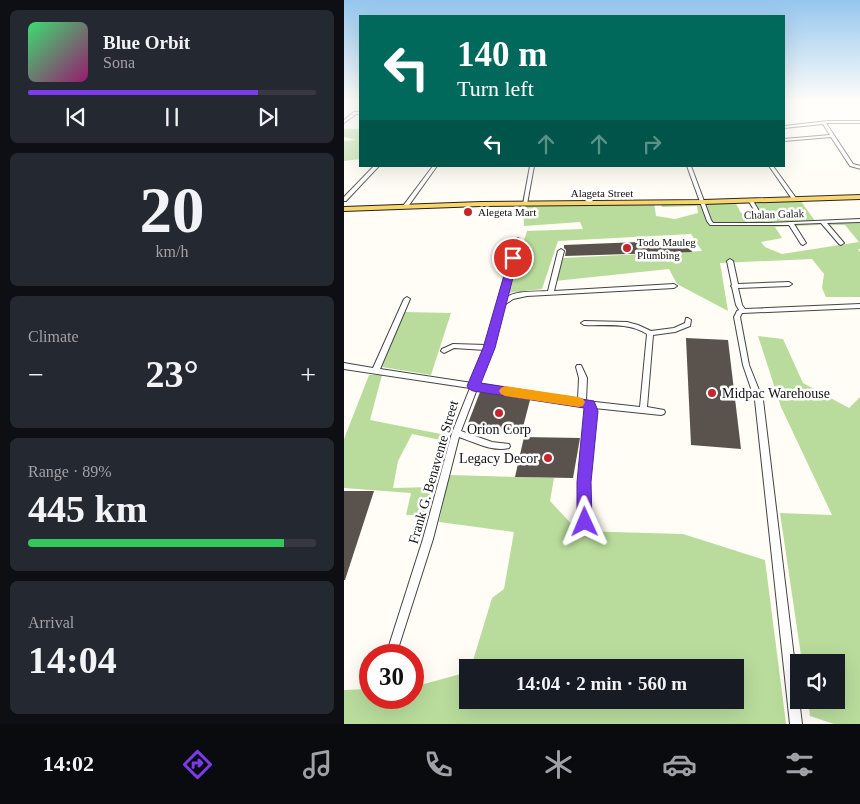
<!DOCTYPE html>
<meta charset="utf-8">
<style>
:root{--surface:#171b24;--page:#242831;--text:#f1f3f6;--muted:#9ea1a6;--line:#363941;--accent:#7c3aed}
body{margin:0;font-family:"Times New Roman",serif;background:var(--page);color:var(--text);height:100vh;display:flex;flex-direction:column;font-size:19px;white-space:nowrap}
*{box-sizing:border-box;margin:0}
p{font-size:16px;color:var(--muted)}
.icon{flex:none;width:28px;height:28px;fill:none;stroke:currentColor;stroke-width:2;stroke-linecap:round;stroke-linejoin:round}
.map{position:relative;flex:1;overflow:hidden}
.panel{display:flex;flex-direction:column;gap:10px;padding:10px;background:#0d0f14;width:344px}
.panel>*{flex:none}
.banner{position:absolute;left:15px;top:15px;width:426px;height:152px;border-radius:0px;box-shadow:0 5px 20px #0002;background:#00695c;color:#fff;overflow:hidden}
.tools{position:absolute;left:446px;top:654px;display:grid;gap:10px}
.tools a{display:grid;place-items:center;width:55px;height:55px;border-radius:0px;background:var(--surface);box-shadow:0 5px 20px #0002;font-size:25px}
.speed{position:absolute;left:15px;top:644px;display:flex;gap:10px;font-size:25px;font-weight:700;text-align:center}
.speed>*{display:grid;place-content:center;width:65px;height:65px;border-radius:50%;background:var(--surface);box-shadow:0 5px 20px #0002;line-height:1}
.speed .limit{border:8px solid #d22;background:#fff;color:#111}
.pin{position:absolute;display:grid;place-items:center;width:42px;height:42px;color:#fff;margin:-21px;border:2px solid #fff;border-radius:50%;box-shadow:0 1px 5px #0007}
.me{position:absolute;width:55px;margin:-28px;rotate:359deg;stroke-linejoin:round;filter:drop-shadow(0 0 4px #0008)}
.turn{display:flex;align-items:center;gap:18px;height:105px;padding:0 15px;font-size:22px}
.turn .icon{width:65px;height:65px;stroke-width:2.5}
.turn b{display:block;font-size:35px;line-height:42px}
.lanes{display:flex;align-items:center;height:48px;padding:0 15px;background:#0003;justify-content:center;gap:25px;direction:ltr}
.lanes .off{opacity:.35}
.big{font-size:38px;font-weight:700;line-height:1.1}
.panel .card{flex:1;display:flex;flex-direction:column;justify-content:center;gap:8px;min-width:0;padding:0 18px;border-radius:8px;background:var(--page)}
.panel .dial{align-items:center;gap:0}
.dial b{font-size:65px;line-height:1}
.song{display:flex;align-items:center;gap:15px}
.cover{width:60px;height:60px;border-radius:8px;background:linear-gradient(135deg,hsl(140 70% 55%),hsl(320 70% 35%))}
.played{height:5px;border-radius:2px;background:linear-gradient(90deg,var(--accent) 80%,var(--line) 80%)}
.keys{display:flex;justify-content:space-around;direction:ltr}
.heat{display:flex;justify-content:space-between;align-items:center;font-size:28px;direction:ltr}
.charge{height:8px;border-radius:4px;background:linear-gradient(90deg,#34c759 89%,var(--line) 0)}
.trip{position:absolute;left:115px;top:659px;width:285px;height:50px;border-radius:0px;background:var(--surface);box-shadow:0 5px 20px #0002;font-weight:700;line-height:50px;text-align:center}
.tab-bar{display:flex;height:80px;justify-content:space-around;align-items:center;background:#090b0e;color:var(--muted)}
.tab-bar .icon{width:35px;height:35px}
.tab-bar .on{color:var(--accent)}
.tab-bar b{font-size:22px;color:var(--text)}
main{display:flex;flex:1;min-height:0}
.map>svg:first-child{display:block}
.forest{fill:#b9dc9c}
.building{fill:#5a524d}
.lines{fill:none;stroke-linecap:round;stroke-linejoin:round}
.minor-casing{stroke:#444;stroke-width:2}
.major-casing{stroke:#222;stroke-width:2}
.minor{fill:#fff;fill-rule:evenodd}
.major{fill:#f9d66b;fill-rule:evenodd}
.route{fill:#7c3aed;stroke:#51269a}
.slow{fill:#f59e0b}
.poi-dot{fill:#c4262e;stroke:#fff;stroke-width:2}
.labels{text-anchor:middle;stroke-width:5;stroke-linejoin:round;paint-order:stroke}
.far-street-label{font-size:11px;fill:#111;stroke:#fff}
.far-poi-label{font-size:11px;fill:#111;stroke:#fff;text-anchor:start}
.poi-label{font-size:14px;fill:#111;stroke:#fff;text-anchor:start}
.street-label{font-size:14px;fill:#111;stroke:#fff}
</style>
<main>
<section class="panel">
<div class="card">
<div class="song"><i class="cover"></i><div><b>Blue Orbit</b><p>Sona</p></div></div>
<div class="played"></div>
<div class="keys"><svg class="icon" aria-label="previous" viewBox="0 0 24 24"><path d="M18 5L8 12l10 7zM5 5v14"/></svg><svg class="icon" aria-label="pause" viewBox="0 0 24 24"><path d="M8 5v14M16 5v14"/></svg><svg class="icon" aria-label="next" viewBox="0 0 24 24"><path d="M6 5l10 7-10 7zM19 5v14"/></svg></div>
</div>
<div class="card dial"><b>20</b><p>km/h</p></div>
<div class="card"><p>Climate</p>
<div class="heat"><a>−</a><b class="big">23°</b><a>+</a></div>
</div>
<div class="card"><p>Range · 89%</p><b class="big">445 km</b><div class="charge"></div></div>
<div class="card"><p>Arrival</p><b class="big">14:04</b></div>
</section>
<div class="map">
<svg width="517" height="724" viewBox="0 0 517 724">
<rect width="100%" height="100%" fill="#fffdf5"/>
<g class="forest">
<polygon points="0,129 16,129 16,159 0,161 0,141 12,140 0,137"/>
<polygon points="456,200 474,225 431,227 438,238 417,242 421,247 438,254 515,242 501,225 486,225 484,222 516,221 516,249 514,249 517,254 516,297 482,297 478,288 480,274 468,259 376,263 384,311 333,284 325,269 211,281 219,258 358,251 347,234 214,241 198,289 163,293 183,231 239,229 236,222 180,226 179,204 310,203 312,216 331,219 354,213 353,206 318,207 317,204 391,202 397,213 417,212 411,201"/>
<polygon points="60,312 107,313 87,375 38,367"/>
<polygon points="414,336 439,339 459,383 505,408 516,397 516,724 490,724 466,716 464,700 492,700 492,662 458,662 436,513 488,515 437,407"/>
<polygon points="25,375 38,375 26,420 107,436 106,442 68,434 54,461 49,488 88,487 83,515 62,515 67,493 0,488 0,439"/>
<polygon points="105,475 210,478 206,501 234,531 339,534 421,560 442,724 0,724 0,690 26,689 26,698 69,698 69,687 124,672 124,700 391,700 391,668 127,667 148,598 160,589 170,532 95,522"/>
</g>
<g class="building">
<polygon points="345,240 348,252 221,256 222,250 220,248 220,245"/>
<polygon points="342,338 384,340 397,449 347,445"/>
<polygon points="136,392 186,400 178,431 123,426"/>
<polygon points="180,437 236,438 229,478 171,477"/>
<polygon points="0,491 30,491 1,580 0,580"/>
</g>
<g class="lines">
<defs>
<g id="minor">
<polygon points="10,112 16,112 16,114 12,114 0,123 0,120"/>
<polygon points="484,121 517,121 517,123 482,123 509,164 517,166 517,169 506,166 487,137 440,141 440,139 486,135 479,124 440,128 440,126"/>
<polygon points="30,166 35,166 2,201 0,201 0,197"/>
<polygon points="89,166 93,166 63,208 59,208 59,206"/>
<polygon points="186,166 190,166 183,204 181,205 179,204"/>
<polygon points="343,166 347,166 367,220 369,223 425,223 517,219 517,222 483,223 500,243 497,245 495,244 477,223 450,224 462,243 459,245 457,244 445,225 366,225 363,221"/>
<polygon points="425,166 429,166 452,198 452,199 448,199"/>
<polygon points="404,199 408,199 418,216 434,216 436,217 434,218 415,218 404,200"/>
<path d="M174 238 177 240 161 298C172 290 191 292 204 291L214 251 217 249 220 251 210 291 330 284 333 286 330 288 183 296 169 299 159 306 148 348 135 384 234 399 235 378 232 367 233 365H237L243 378 242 401 296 407 303 334C284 322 261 326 240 325L237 323 240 321 283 322 294 325 307 331 330 328 341 323 342 318H344L347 320 346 326 331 332 309 335 303 407 320 410 321 412 320 414 317 415 250 408 252 411 244 482 246 523 244 526 241 527 238 526 236 523V482L244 411 242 407 133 389 117 431 148 442 165 444 166 446 165 448C148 452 130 442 115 437L89 539 52 655H42L79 539 108 433 126 388 0 369V363L29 368 60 299 63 297 66 299 36 369 128 383 141 350 110 348 100 353 97 351 98 349 109 344 142 345 171 240Z"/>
<polygon points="386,259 389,261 394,284 445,282 448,284 445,286 394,288 398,305 401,309 517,304 517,308 399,313 398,313 396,317 405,365 419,400 458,724 446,724 411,400 399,365 390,317 393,311 395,310 392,305 388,287 387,286 388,285 383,261"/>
</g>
<polygon id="major" points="517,195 517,199 359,204 137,206 0,211 0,207 137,202 359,200"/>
</defs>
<use href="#minor" class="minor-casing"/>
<use href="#major" class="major-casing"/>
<use href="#minor" class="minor"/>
<use href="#major" class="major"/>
</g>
<linearGradient id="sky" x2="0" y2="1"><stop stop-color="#95c6ee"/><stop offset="0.5" stop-color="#fffefa"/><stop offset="1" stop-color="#fffefa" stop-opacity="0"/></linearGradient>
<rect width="517" height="202" fill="url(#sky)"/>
<polygon class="route" points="169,255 174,258 151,348 137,383 250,401 254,411 247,482 248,522 246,528 241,530 235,528 233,522 233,482 240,408 129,391 125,389 123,386 139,348 165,258"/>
<polygon class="slow" points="161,386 235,397 239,399 241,402 239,406 235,407 161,396 157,394 155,391 157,388"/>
<g class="poi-dot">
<circle cx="124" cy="212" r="5"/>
<circle cx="283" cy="248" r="5"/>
<circle cx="368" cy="393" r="5"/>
<circle cx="155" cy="413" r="5"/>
<circle cx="204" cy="458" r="5"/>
</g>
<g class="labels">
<g class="far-street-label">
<text x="258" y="197">Alageta Street</text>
<text transform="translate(430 214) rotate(-2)" y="4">Chalan Galak</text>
</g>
<g class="far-poi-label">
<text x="134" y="216">Alegeta Mart</text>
<text x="293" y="246">Todo Mauleg<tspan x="293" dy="13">Plumbing</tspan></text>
</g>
<g class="poi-label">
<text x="378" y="398">Midpac Warehouse</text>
<text x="155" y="434" text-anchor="middle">Orion Corp</text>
<text x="194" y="463" text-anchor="end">Legacy Decor</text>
</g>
<g class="street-label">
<text transform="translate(89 472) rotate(-74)" y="5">Frank G. Benavente Street</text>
</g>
</g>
</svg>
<div class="tools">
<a><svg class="icon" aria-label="sound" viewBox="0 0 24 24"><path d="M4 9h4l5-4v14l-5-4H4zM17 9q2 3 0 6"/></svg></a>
</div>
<div class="speed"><div class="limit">30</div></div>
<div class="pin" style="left:169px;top:258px;background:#d93025"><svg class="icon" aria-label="arrive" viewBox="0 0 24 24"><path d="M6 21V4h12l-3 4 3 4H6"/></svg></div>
<svg class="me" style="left:241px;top:522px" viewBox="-20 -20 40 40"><path d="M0-17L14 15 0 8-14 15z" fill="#7c3aed" stroke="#fff" stroke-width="4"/></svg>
<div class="trip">14:04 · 2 min · 560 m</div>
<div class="banner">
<div class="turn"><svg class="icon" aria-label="left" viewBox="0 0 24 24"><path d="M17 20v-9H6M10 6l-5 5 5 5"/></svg><div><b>140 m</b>Turn left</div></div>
<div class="lanes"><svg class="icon" aria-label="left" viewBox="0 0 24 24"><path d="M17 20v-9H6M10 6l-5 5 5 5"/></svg><svg class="icon off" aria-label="ahead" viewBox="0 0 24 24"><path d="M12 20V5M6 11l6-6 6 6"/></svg><svg class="icon off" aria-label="ahead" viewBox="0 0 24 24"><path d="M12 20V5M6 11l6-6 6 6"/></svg><svg class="icon off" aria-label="right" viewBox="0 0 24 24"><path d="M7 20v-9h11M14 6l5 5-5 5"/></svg></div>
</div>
</div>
</main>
<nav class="tab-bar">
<b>14:02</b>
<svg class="icon on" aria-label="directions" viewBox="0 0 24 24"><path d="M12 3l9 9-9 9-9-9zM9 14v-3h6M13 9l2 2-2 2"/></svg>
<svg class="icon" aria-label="music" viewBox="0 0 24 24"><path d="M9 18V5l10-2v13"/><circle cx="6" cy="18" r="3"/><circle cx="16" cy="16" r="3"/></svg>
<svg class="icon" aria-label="phone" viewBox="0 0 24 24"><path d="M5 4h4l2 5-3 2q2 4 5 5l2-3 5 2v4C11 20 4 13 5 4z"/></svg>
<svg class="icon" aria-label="climate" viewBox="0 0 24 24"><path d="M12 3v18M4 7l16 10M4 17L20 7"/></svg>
<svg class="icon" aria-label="car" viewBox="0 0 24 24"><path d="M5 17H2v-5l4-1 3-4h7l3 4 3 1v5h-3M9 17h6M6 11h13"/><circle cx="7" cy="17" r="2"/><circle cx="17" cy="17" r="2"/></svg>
<svg class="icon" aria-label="filters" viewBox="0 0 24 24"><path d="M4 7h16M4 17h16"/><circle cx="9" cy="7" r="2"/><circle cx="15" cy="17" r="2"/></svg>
</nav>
